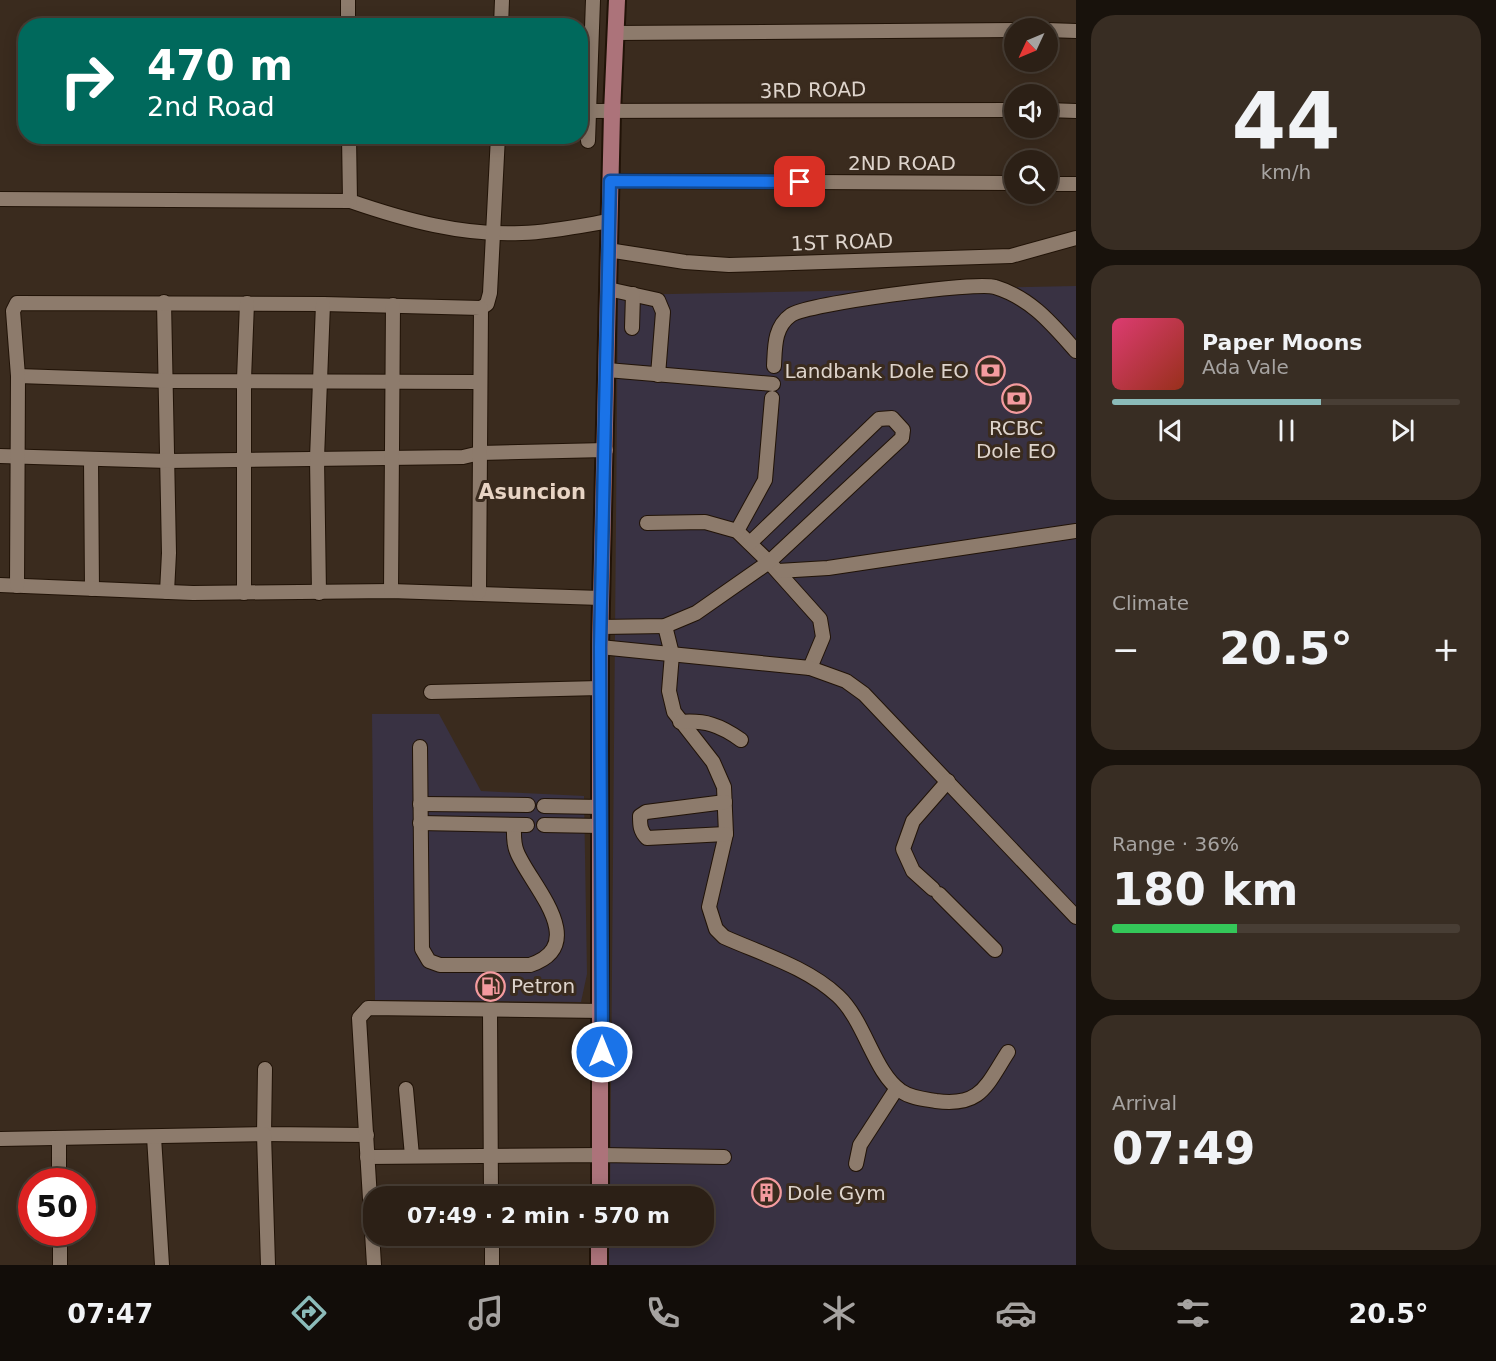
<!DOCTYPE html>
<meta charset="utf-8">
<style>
:root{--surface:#2c2016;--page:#382d23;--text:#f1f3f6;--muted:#a6a3a1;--line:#483e35;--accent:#8bbbb9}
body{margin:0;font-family:"DejaVu Sans",sans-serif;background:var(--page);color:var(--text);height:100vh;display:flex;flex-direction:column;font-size:22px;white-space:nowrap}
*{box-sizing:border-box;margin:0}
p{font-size:20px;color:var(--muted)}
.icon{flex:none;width:33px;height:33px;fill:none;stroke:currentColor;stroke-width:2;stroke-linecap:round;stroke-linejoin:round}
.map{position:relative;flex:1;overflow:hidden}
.details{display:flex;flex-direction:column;gap:15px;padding:15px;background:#18120c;width:420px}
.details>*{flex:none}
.hud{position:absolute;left:18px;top:18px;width:570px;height:126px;border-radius:24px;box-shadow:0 3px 15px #0003,0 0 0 2px var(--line);background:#00695c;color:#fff;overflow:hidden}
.needle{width:39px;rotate:226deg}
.fabs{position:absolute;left:1004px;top:18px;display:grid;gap:12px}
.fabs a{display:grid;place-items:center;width:54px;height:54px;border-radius:50%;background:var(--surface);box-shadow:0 3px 15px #0003,0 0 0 2px var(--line);font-size:30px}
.speed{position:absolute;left:18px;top:1168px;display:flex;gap:12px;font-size:30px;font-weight:700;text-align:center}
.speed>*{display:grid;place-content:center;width:78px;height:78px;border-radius:50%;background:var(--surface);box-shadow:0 3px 15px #0003,0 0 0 2px var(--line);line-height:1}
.speed .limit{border:9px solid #d22;background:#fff;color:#111}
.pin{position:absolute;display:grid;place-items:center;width:51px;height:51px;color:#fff;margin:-26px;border-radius:12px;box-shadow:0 3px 9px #0006}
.me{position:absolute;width:66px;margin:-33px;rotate:0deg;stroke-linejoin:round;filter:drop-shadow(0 0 4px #0008)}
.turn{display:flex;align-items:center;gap:21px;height:126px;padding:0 30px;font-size:27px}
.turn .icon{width:78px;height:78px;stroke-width:2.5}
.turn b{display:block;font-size:42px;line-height:51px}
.big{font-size:45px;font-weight:600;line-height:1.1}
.details .widget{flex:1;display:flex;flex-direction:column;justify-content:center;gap:9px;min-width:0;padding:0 21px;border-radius:24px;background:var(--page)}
.details .dial{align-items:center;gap:0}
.dial b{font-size:78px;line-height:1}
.song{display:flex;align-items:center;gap:18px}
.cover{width:72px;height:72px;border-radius:9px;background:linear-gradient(135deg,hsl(340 70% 55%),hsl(10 70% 35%))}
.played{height:6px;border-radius:3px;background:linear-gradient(90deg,var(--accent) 60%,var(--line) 60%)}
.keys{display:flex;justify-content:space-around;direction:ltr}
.heat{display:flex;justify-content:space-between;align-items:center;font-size:33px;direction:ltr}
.charge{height:9px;border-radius:4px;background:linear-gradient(90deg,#34c759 36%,var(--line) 0)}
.trip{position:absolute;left:363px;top:1186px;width:351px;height:60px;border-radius:24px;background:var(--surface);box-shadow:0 3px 15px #0003,0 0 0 2px var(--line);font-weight:600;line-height:60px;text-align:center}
.menu{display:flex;height:96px;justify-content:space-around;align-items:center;background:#120d09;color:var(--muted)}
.menu .icon{width:42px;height:42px}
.menu .on{color:var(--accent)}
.menu b{font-size:27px;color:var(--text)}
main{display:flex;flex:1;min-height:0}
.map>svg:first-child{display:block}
.industrial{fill:#393243}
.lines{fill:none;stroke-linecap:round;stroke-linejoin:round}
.minor-casing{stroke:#211307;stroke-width:16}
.major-casing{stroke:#211307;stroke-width:20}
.minor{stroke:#8d7b6c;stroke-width:14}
.major{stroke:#ac737a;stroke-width:16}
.route-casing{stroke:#114b97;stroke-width:15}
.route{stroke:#1a73e8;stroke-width:10}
.labels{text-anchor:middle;stroke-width:6;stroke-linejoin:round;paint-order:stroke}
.street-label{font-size:20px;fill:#ded4cc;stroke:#3a2b1e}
.poi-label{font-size:20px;fill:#ded4cc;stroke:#3a2b1e;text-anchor:start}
.neighbourhood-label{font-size:21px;font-weight:bold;fill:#e8d4c4;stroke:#3a2b1e}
</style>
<main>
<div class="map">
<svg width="1076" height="1265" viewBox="0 0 1076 1265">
<rect width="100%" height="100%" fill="#3a2b1e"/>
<g class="industrial">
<polygon points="1076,286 1076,1265 609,1265 609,1236 704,1236 704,1197 610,1197 618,295"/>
<polygon points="372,714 439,714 481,791 584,796 587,974 581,1002 375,1000"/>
</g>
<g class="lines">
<defs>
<g id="minor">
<polyline points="348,26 348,0"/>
<polyline points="501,26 502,0"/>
<polyline points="1047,30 1076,31"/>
<polyline points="615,33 1014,30"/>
<polyline points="1047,110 1076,111"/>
<polyline points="580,111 1014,110"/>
<path d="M349 136 350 201C405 220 463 236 522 233 551 232 580 226 609 221"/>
<polyline points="588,141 593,0"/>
<polyline points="610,181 1014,183"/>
<polyline points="1047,184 1076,184"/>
<polyline points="0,199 350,201"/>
<polyline points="608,250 685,262 729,265 1011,256 1076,238"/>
<polyline points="608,289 658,300 663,312 658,375"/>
<polyline points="164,302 169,553 167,592"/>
<polyline points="481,308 487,304 490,293 498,136"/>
<polyline points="632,328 633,294"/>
<path d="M774 366C775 347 774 327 791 315 806 304 977 281 995 287 1031 298 1052 324 1076 351"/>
<polyline points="607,370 773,384"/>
<polyline points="18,376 167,381 480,382"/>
<polyline points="0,456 168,461 463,457 480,453 606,450"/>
<polyline points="91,459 92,589"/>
<polyline points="647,523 705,522 737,531 769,562 820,619 823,637 810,668"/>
<polyline points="737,531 765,480 772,398"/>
<polyline points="778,571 828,568 1076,531"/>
<polyline points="0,585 193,593 391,591 601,598"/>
<polyline points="17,586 18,376 13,311 17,303 323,304 481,308 479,592"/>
<polyline points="391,591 393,305"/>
<polyline points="244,593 244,379 247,303"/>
<polyline points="319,593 317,458 323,304"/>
<path d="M665 626 672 654 669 691 674 712 713 762 724 787 726 834 709 907 716 929 724 937C762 954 807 967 838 996 865 1021 874 1073 901 1091 911 1098 924 1099 936 1101 981 1107 986 1086 1008 1052"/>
<polyline points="601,627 665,626 696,613 769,562 902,438 903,430 892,418 879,419 750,543"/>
<polyline points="600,647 810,668 846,681 864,694 1076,917"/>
<polyline points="431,692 600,688"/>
<path d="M680 722C705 720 720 725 741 740"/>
<path d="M420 747 422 949 429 961 440 965H530C592 944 529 883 517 852 513 843 514 834 514 825"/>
<path d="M725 802 646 812 640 816C640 825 640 831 647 838L726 834"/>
<polyline points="420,804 528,805"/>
<polyline points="544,806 601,807"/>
<polyline points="420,823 527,825"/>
<polyline points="544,825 601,826"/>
<polyline points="933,889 913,871 903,849 913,821 948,781"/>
<polyline points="939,894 995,950"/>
<polyline points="490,1011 491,1197"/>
<polyline points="265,1069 264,1134 367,1135"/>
<polyline points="406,1089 412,1156"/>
<polyline points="154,1137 162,1265"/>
<polyline points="0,1139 264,1134 268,1265"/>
<polyline points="59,1139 59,1182"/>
<polyline points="367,1157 601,1155 724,1157"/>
<polyline points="856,1164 860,1145 897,1088"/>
<polyline points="60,1233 60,1265"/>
<polyline points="492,1236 492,1265"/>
<polyline points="374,1265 359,1018 368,1008 602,1011"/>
</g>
<g id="major">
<polyline points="600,1197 600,647 612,113 617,0"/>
<polyline points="599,1265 599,1236"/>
</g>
</defs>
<use href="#minor" class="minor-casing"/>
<use href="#major" class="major-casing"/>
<use href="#minor" class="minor"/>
<use href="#major" class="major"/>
</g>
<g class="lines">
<defs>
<polyline id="route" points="602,1052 600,647 610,181 800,182"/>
</defs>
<use href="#route" class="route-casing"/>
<use href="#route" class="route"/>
</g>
<defs>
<symbol id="bank-ring" viewBox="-11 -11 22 22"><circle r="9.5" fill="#3a2b1e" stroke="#f49b9f" stroke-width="1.5"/><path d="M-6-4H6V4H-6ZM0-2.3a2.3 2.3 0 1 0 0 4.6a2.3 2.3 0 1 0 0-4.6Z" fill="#f49b9f"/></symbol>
<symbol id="fuel-ring" viewBox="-11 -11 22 22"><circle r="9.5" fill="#3a2b1e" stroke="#f49b9f" stroke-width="1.5"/><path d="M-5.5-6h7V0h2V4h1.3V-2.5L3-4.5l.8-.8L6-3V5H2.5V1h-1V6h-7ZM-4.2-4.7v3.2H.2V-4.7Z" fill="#f49b9f"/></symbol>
<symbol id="building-ring" viewBox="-11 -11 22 22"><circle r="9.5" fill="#3a2b1e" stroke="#f49b9f" stroke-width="1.5"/><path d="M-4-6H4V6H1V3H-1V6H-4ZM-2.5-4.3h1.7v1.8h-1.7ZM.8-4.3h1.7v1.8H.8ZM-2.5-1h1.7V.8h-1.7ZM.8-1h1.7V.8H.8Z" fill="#f49b9f"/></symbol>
</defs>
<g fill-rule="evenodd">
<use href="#bank-ring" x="974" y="354" width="33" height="33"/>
<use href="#bank-ring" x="1000" y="382" width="33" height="33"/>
<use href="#fuel-ring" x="474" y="970" width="33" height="33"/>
<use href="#building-ring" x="750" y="1176" width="33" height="33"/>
</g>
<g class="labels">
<g class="street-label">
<text transform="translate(813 90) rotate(-1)" y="7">3RD ROAD</text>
<text x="902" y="170">2ND ROAD</text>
<text transform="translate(842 242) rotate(-2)" y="7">1ST ROAD</text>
</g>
<g class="poi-label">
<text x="969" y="378" text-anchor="end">Landbank Dole EO</text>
<text x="1016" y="435" text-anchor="middle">RCBC<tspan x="1016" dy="23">Dole EO</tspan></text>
<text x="511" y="993">Petron</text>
<text x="787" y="1200">Dole Gym</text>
</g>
<g class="neighbourhood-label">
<text x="532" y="499">Asuncion</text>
</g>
</g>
</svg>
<div class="fabs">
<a><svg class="needle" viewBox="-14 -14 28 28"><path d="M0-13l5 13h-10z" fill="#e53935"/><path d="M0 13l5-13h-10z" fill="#a6a3a1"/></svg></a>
<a><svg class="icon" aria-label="sound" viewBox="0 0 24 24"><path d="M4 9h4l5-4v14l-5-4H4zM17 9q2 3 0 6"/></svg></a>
<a><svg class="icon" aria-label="search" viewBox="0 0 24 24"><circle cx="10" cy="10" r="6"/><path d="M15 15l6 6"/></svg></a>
</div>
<div class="speed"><div class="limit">50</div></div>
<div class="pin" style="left:800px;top:182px;background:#d93025"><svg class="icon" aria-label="arrive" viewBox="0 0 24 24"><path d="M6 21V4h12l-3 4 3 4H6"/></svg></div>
<svg class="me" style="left:602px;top:1052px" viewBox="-20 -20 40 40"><circle r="17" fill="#1a73e8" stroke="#fff" stroke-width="3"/><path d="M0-11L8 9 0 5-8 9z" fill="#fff"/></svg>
<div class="trip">07:49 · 2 min · 570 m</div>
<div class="hud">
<div class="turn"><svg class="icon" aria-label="right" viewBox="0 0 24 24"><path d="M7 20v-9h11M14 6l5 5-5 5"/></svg><div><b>470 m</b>2nd Road</div></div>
</div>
</div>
<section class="details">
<div class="widget dial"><b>44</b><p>km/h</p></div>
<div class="widget">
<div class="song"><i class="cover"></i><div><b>Paper Moons</b><p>Ada Vale</p></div></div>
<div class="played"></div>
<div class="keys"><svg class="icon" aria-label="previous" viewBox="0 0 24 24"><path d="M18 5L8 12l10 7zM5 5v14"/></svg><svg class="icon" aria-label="pause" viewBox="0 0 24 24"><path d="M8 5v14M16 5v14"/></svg><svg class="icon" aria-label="next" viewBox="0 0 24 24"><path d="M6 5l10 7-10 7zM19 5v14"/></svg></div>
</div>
<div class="widget"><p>Climate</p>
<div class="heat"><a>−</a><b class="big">20.5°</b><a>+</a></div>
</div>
<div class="widget"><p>Range · 36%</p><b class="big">180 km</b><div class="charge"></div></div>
<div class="widget"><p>Arrival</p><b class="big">07:49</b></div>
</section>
</main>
<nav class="menu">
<b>07:47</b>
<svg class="icon on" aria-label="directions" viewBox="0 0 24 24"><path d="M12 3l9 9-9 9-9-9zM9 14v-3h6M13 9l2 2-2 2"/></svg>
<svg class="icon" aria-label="music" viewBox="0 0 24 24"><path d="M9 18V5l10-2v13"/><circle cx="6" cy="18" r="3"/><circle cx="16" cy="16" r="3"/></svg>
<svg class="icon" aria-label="phone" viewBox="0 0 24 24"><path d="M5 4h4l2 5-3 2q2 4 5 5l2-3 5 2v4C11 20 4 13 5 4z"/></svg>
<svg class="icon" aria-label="climate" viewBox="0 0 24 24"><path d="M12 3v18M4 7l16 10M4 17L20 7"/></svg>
<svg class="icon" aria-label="car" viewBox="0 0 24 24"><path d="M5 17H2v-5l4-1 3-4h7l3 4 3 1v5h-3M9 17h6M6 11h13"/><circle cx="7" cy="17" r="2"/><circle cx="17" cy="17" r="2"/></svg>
<svg class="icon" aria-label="filters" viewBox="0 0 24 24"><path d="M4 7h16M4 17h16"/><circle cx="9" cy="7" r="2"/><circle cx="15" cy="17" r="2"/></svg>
<b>20.5°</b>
</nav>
